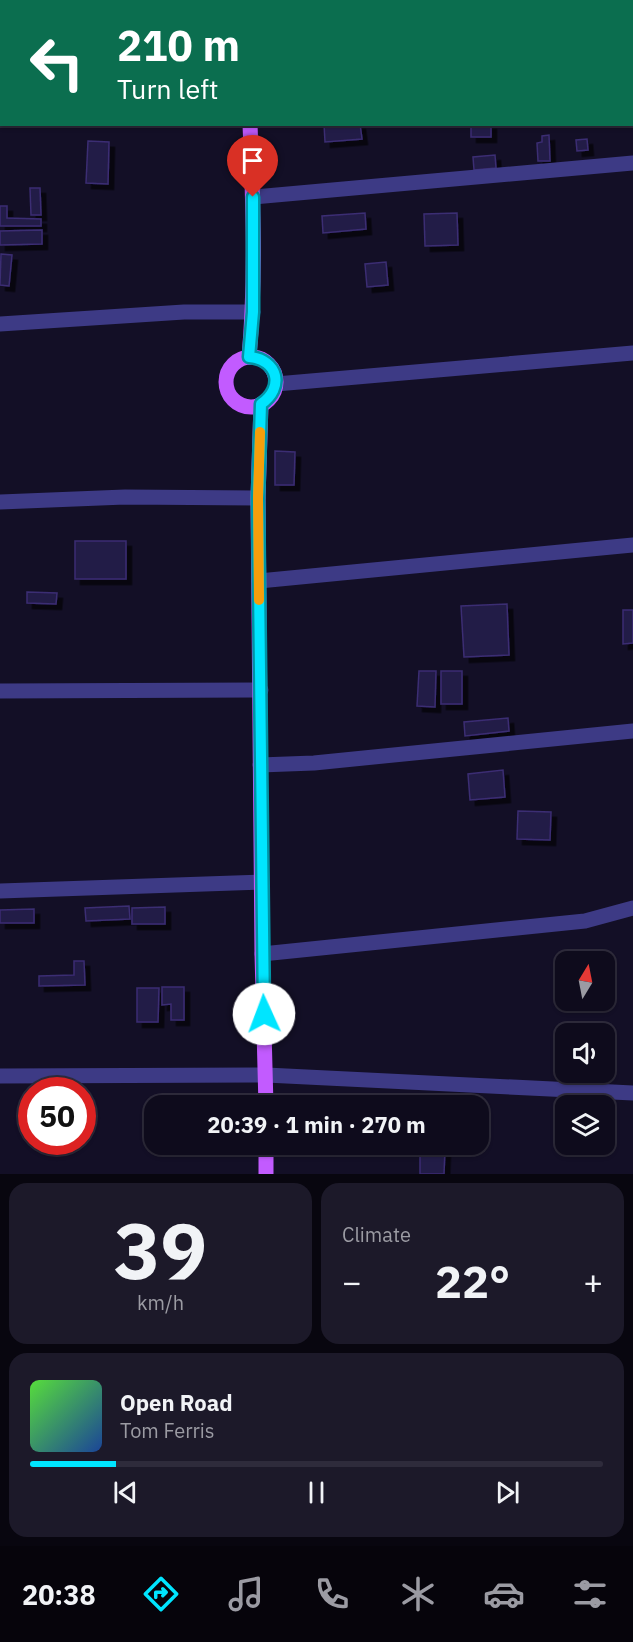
<!DOCTYPE html>
<meta charset="utf-8">
<style>
:root{--surface:#0e0b1c;--page:#1c1929;--text:#f1f3f6;--muted:#9b9ba3;--line:#2e2b3b;--accent:#00e5ff}
body{margin:0;font-family:"IBM Plex Sans",sans-serif;background:var(--page);color:var(--text);height:100vh;display:flex;flex-direction:column;font-size:22px;white-space:nowrap}
*{box-sizing:border-box;margin:0}
p{font-size:20px;color:var(--muted)}
.icon{flex:none;width:33px;height:33px;fill:none;stroke:currentColor;stroke-width:2;stroke-linecap:round;stroke-linejoin:round}
.map{position:relative;height:1174px;overflow:hidden}
.drawer{display:flex;flex-direction:column;gap:9px;padding:9px;background:#08060f;flex:1}
.drawer>*{flex:none}
.top-card{position:absolute;left:0px;top:0px;width:633px;height:126px;box-shadow:0 2px 4px #0004,0 0 0 2px var(--line);background:#0b6e4f;color:#fff;overflow:hidden}
.needle{width:39px;rotate:10deg}
.fabs{position:absolute;left:555px;top:951px;display:grid;gap:12px}
.fabs a{display:grid;place-items:center;width:60px;height:60px;border-radius:12px;background:var(--surface);box-shadow:0 2px 4px #0004,0 0 0 2px var(--line);font-size:30px}
.speed{position:absolute;left:18px;top:1077px;display:flex;gap:12px;font-size:30px;font-weight:700;text-align:center}
.speed>*{display:grid;place-content:center;width:78px;height:78px;border-radius:50%;background:var(--surface);box-shadow:0 2px 4px #0004,0 0 0 2px var(--line);line-height:1}
.speed .limit{border:9px solid #d22;background:#fff;color:#111}
.pin{position:absolute;display:grid;place-items:center;width:51px;height:51px;color:#fff;margin:-62px -26px;border-radius:50% 50% 50% 0;rotate:-45deg;box-shadow:0 0 6px #0007}
.pin .icon{rotate:45deg}
.me{position:absolute;width:66px;margin:-33px;rotate:358deg;stroke-linejoin:round;filter:drop-shadow(0 0 4px #0008)}
.turn{display:flex;align-items:center;gap:21px;height:126px;padding:0 18px;font-size:27px}
.turn .icon{width:78px;height:78px;stroke-width:2.5}
.turn b{display:block;font-size:42px;line-height:51px}
.big{font-size:45px;font-weight:800;line-height:1.1}
.drawer .tile{flex:1;display:flex;flex-direction:column;justify-content:center;gap:9px;min-width:0;padding:0 21px;border-radius:18px;background:var(--page)}
.drawer .dial{align-items:center;gap:0}
.dial b{font-size:78px;line-height:1}
.song{display:flex;align-items:center;gap:18px}
.cover{width:72px;height:72px;border-radius:9px;background:linear-gradient(135deg,hsl(110 70% 55%),hsl(220 70% 35%))}
.played{height:6px;border-radius:3px;background:linear-gradient(90deg,var(--accent) 15%,var(--line) 15%)}
.keys{display:flex;justify-content:space-around;direction:ltr}
.heat{display:flex;justify-content:space-between;align-items:center;font-size:33px;direction:ltr}
.drawer .tiles{flex:1;display:grid;gap:9px;grid-template-columns:1fr 1fr}
.tile:last-child{grid-column:span 2}
.trip{position:absolute;left:144px;top:1095px;width:345px;height:60px;border-radius:18px;background:var(--surface);box-shadow:0 2px 4px #0004,0 0 0 2px var(--line);font-weight:800;line-height:60px;text-align:center}
.tabs{display:flex;height:96px;justify-content:space-around;align-items:center;background:#06040b;color:var(--muted)}
.tabs .icon{width:42px;height:42px}
.tabs .active{color:var(--accent)}
.tabs b{font-size:27px;color:var(--text)}
.map>svg:first-child{display:block}
.building{fill:#241b47;stroke:#3b2d73;stroke-width:1.5;filter:url(#shadow)}
.lines{fill:none;stroke-linecap:round;stroke-linejoin:round}
.minor{stroke:#3d3a85;stroke-width:15}
.major{stroke:#c25bff;stroke-width:15}
.route-casing{stroke:#0095a6;stroke-width:15}
.route{stroke:#00e5ff;stroke-width:10}
.slow{stroke:#f59e0b;stroke-width:10}
</style>
<div class="map">
<svg width="633" height="1174" viewBox="0 0 633 1174">
<defs>
<filter id="shadow"><feDropShadow dx="5.5" dy="5.5" stdDeviation="0" flood-color="#0009"/></filter>
</defs>
<rect width="100%" height="100%" fill="#130f26"/>
<g class="building">
<polygon points="324,124 360,124 362,139 325,142"/>
<rect x="471" y="124" width="20" height="13"/>
<polygon points="549,135 550,161 538,161 537,143 542,142 542,136"/>
<polygon points="587,139 588,150 577,151 576,140"/>
<polygon points="88,141 109,142 108,184 86,183"/>
<polygon points="495,155 496,168 474,170 473,157"/>
<polygon points="30,188 40,188 41,215 31,215"/>
<polygon points="0,206 7,206 7,218 41,219 41,226 0,226"/>
<polygon points="365,213 366,229 323,233 322,216"/>
<polygon points="457,213 458,245 425,246 424,214"/>
<polygon points="42,230 42,244 0,245 0,231"/>
<polygon points="1,254 12,255 9,286 0,285"/>
<polygon points="386,262 388,285 367,287 365,264"/>
<polygon points="275,451 295,452 294,485 275,485"/>
<rect x="75" y="541" width="51" height="38"/>
<polygon points="27,592 57,593 56,604 27,603"/>
<polygon points="507,604 509,655 464,657 461,606"/>
<polygon points="623,610 633,610 633,643 623,644"/>
<polygon points="419,671 436,671 435,707 417,706"/>
<rect x="441" y="671" width="21" height="33"/>
<polygon points="508,718 509,731 465,736 464,722"/>
<polygon points="503,770 505,797 470,800 468,774"/>
<polygon points="518,811 551,812 550,840 517,839"/>
<polygon points="129,906 130,919 86,921 85,908"/>
<polygon points="165,907 165,924 132,924 132,908"/>
<polygon points="34,909 34,923 0,923 0,910"/>
<polygon points="74,961 84,961 85,985 39,986 39,976 74,975"/>
<polygon points="162,987 184,987 184,1020 171,1020 171,1004 162,1005"/>
<polygon points="137,988 159,988 158,1022 137,1022"/>
<polygon points="420,1148 445,1148 444,1174 420,1174"/>
</g>
<g class="lines">
<g class="minor">
<polyline points="408,2 425,0"/>
<polyline points="0,120 2,120"/>
<polyline points="253,197 633,163"/>
<polyline points="0,324 184,312 253,312"/>
<polyline points="276,384 633,353"/>
<polyline points="0,502 125,497 258,498"/>
<polyline points="259,581 633,545"/>
<polyline points="0,691 261,690"/>
<polyline points="260,765 314,763 633,731"/>
<polyline points="0,891 262,882"/>
<polyline points="262,954 585,921 633,908"/>
<polyline points="0,1076 266,1075 633,1093"/>
</g>
<g class="major">
<polyline points="245,0 245,2"/>
<path d="M249 357C256 280 253 202 250 124"/>
<circle cx="251" cy="382" r="25"/>
<polyline points="261,404 258,498 262,954 266,1106"/>
<polyline points="266,1174 266,1144"/>
</g>
</g>
<g class="lines">
<defs>
<path id="route" d="M253 197V312L249 357C278 359 285 388 261 404L258 498 264 1014"/>
</defs>
<use href="#route" class="route-casing"/>
<use href="#route" class="route"/>
<polyline class="slow" points="259,600 258,498 260,432"/>
</g>
</svg>
<div class="fabs">
<a><svg class="needle" viewBox="-14 -14 28 28"><path d="M0-13l5 13h-10z" fill="#e53935"/><path d="M0 13l5-13h-10z" fill="#9b9ba3"/></svg></a>
<a><svg class="icon" aria-label="sound" viewBox="0 0 24 24"><path d="M4 9h4l5-4v14l-5-4H4zM17 9q2 3 0 6"/></svg></a>
<a><svg class="icon" aria-label="layers" viewBox="0 0 24 24"><path d="M12 4l9 5-9 5-9-5zM3 14l9 5 9-5"/></svg></a>
</div>
<div class="speed"><div class="limit">50</div></div>
<div class="pin" style="left:253px;top:197px;background:#d93025"><svg class="icon" aria-label="arrive" viewBox="0 0 24 24"><path d="M6 21V4h12l-3 4 3 4H6"/></svg></div>
<svg class="me" style="left:264px;top:1014px" viewBox="-20 -20 40 40"><circle r="19" fill="#fff"/><path d="M0-13L10 11 0 6-10 11z" fill="#00e5ff"/></svg>
<div class="trip">20:39 · 1 min · 270 m</div>
<div class="top-card">
<div class="turn"><svg class="icon" aria-label="left" viewBox="0 0 24 24"><path d="M17 20v-9H6M10 6l-5 5 5 5"/></svg><div><b>210 m</b>Turn left</div></div>
</div>
</div>
<section class="drawer">
<div class="tiles">
<div class="tile dial"><b>39</b><p>km/h</p></div>
<div class="tile"><p>Climate</p>
<div class="heat"><a>−</a><b class="big">22°</b><a>+</a></div>
</div>
<div class="tile">
<div class="song"><i class="cover"></i><div><b>Open Road</b><p>Tom Ferris</p></div></div>
<div class="played"></div>
<div class="keys"><svg class="icon" aria-label="previous" viewBox="0 0 24 24"><path d="M18 5L8 12l10 7zM5 5v14"/></svg><svg class="icon" aria-label="pause" viewBox="0 0 24 24"><path d="M8 5v14M16 5v14"/></svg><svg class="icon" aria-label="next" viewBox="0 0 24 24"><path d="M6 5l10 7-10 7zM19 5v14"/></svg></div>
</div>
</div>
</section>
<nav class="tabs">
<b>20:38</b>
<svg class="icon active" aria-label="directions" viewBox="0 0 24 24"><path d="M12 3l9 9-9 9-9-9zM9 14v-3h6M13 9l2 2-2 2"/></svg>
<svg class="icon" aria-label="music" viewBox="0 0 24 24"><path d="M9 18V5l10-2v13"/><circle cx="6" cy="18" r="3"/><circle cx="16" cy="16" r="3"/></svg>
<svg class="icon" aria-label="phone" viewBox="0 0 24 24"><path d="M5 4h4l2 5-3 2q2 4 5 5l2-3 5 2v4C11 20 4 13 5 4z"/></svg>
<svg class="icon" aria-label="climate" viewBox="0 0 24 24"><path d="M12 3v18M4 7l16 10M4 17L20 7"/></svg>
<svg class="icon" aria-label="car" viewBox="0 0 24 24"><path d="M5 17H2v-5l4-1 3-4h7l3 4 3 1v5h-3M9 17h6M6 11h13"/><circle cx="7" cy="17" r="2"/><circle cx="17" cy="17" r="2"/></svg>
<svg class="icon" aria-label="filters" viewBox="0 0 24 24"><path d="M4 7h16M4 17h16"/><circle cx="9" cy="7" r="2"/><circle cx="15" cy="17" r="2"/></svg>
</nav>
